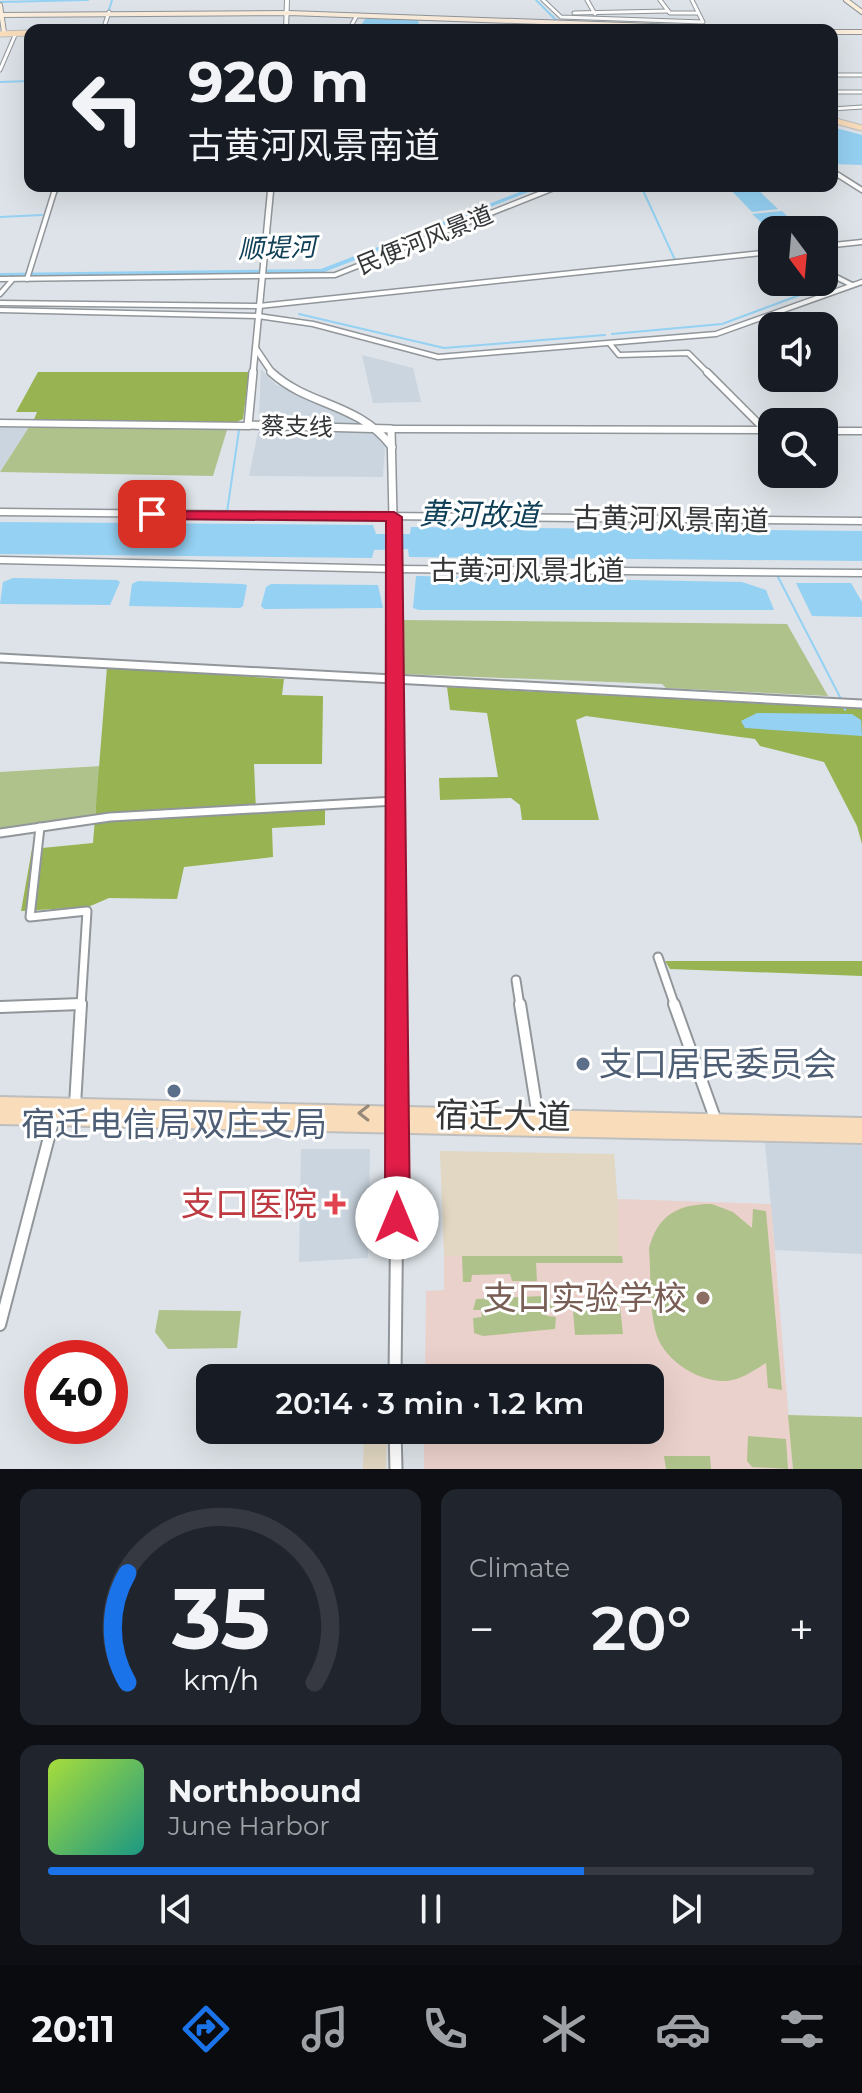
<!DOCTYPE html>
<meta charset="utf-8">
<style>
:root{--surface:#171b24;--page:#20242c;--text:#f1f3f6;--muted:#9ea1a6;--line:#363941;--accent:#1a73e8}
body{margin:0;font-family:Montserrat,"Noto Sans SC",sans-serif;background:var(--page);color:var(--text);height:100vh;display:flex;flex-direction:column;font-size:30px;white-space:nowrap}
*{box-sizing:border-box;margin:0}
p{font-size:26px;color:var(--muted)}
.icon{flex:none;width:44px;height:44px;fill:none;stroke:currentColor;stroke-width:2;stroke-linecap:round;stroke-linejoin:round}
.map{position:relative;height:1469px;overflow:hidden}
.drawer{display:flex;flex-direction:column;gap:20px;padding:20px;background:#0d0f14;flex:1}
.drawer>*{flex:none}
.guide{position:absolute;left:24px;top:24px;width:814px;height:168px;border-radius:16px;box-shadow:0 8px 32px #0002;background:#171b24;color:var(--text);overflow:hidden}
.needle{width:52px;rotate:164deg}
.buttons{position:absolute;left:758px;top:216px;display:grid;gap:16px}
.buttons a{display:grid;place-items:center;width:80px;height:80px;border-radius:16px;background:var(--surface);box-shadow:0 8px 32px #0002;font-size:40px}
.speed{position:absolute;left:24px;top:1340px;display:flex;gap:16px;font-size:40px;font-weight:700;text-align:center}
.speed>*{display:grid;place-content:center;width:104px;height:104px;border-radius:50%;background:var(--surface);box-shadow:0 8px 32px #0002;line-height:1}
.speed .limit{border:12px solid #d22;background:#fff;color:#111}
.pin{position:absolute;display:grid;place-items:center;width:68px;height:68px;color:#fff;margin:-34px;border-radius:16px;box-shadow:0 4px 12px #0006}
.me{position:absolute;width:88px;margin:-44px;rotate:0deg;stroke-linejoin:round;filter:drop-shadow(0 0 6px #0008)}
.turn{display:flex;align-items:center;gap:28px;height:168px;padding:0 32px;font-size:36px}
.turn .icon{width:104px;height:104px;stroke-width:2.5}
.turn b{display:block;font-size:56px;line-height:68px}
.big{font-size:60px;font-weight:600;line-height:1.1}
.drawer .widget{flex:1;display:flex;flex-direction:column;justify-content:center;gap:12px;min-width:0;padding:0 28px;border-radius:16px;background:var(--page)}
.drawer .dial{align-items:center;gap:0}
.dial svg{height:208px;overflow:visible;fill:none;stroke:var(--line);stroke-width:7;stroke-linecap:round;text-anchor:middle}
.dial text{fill:var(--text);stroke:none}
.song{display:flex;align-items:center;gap:24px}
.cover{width:96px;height:96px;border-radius:12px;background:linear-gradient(135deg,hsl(80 70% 55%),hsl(170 70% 35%))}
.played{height:8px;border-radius:4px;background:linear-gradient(90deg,var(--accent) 70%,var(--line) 70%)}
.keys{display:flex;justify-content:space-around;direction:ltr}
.heat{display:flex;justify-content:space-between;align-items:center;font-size:44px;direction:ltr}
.drawer .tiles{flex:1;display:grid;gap:20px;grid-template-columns:1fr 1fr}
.widget:last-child{grid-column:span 2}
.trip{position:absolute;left:196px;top:1364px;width:468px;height:80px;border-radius:16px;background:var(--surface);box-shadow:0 8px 32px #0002;font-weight:600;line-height:80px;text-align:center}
.dock{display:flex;height:128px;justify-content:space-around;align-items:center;background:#090b0e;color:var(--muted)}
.dock .icon{width:56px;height:56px}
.dock .selected{color:var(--accent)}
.dock b{font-size:36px;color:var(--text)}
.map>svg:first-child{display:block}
.commercial{fill:#e1d7c2}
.built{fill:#cad5df}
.education{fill:#ebd1cc}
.green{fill:#b0c28b}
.forest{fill:#97b352}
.water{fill:#95d1f3}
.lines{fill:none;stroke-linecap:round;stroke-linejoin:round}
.stream{stroke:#95d1f3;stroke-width:2}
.river{fill:#95d1f3;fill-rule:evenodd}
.minor-far4-casing{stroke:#91969a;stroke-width:5}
.minor-far3-casing{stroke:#91969a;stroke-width:7}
.minor-far2-casing{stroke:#91969a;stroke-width:9}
.minor-far1-casing{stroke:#91969a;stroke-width:11}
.minor-casing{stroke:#91969a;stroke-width:14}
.tertiary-far4-casing{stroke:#91969a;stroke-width:6}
.tertiary-far3-casing{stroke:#91969a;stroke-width:8}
.tertiary-far2-casing{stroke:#91969a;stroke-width:10}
.tertiary-far1-casing{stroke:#91969a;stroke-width:13}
.tertiary-casing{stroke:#91969a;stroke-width:15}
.secondary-casing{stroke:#91969a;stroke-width:6}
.primary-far1-casing{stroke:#bebebf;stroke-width:7}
.primary-casing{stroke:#bebebf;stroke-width:18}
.minor-far4{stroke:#fff;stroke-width:3}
.minor-far3{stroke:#fff;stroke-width:4}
.minor-far2{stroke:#fff;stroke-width:6}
.minor-far1{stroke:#fff;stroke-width:7}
.minor{stroke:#fff;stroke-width:10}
.tertiary-far4{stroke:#fff;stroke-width:4}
.tertiary-far3{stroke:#fff;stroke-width:5}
.tertiary-far2{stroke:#fff;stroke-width:7}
.tertiary-far1{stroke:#fff;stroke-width:9}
.tertiary{stroke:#fff;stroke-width:11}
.secondary{stroke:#fceedd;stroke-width:4}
.primary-far1{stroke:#f9ddbb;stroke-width:5}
.primary{stroke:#f9ddbb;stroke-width:14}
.oneway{stroke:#968979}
.route{fill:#e11d48;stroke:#92132f;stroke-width:2}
.service-dot{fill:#5c6f8a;stroke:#fff;stroke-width:3}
.health-dot{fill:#e0444e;stroke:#fff;stroke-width:3}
.education-dot{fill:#8d6e63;stroke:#fff;stroke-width:3}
.labels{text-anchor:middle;stroke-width:6;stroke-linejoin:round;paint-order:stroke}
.far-street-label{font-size:24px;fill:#333537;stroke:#fff}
.far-water-label{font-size:26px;font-style:italic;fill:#104057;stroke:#fff}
.street-label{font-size:28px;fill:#333537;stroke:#fff}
.water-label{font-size:30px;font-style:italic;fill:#104057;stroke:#fff}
.near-service-label{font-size:34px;fill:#4e5e75;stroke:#fff;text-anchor:start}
.near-street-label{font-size:34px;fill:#333537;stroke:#fff}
.near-health-label{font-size:34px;fill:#be3a42;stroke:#fff;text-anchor:end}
.near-education-label{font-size:34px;fill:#785e54;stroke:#fff;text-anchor:end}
</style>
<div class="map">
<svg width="862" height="1469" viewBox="0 0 862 1469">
<rect width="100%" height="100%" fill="#dde3e8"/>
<g class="commercial">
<polygon points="440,1151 614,1154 622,1256 444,1256"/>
<polygon points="364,1430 387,1430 386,1469 363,1469"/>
</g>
<g class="built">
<polygon points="362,355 413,368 421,402 373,403"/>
<polygon points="261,369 276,385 327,404 368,425 262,423 259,419"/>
<polygon points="0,426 29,427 0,471"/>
<polygon points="258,432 376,432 385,446 383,477 249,476"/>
<polygon points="765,1143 862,1145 862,1254 775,1250"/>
<polygon points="301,1149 370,1149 368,1258 299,1262"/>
</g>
<polygon class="education" points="618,1199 771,1204 793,1469 424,1469 424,1430 650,1430 650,1378 425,1378 426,1291 444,1290 444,1256 618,1256"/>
<g class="green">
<polygon points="29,427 227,430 213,476 0,472"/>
<polygon points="402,620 787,624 828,696 666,688 662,684 403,674"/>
<polygon points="101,766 95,815 0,829 0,772"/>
<path d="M712 1204 733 1212 752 1228 753 1209 766 1211 782 1390 768 1388 766 1363C754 1370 741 1380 726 1381 697 1382 661 1359 655 1329 649 1304 651 1274 649 1248 658 1214 679 1204 712 1204Z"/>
<polygon points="462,1256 622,1256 623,1263 536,1263 537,1281 512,1281 510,1274 472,1275 471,1282 463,1282"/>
<polygon points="543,1296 556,1302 556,1308 546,1308 547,1316 556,1317 555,1329 483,1336 474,1333 473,1318 482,1317 481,1310 473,1310 476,1299"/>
<polygon points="572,1298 619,1298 623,1334 575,1335"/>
<polygon points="159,1310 241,1311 237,1348 168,1349 155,1332"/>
<polygon points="636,1364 638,1378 576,1378 575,1366"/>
<polygon points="567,1366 569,1378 439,1378 439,1374"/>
<polygon points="788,1415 862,1417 862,1469 793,1469"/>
<polygon points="748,1436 786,1439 788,1469 752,1467 747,1461"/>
<polygon points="664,1456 710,1456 711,1469 666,1469"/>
</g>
<g class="forest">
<polygon points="38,372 249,372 243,419 234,423 33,422 37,412 16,412"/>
<polygon points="107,667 284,679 282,695 323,696 322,764 254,764 256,811 325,808 325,825 272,828 273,857 184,867 177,899 109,898 88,907 21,911 32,849 93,843"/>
<polygon points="447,687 862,709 862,844 857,826 824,762 760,746 755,739 586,716 576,720 599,820 522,820 520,805 511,798 440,800 439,778 498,777 487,713 450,710"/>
<polygon points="665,961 862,961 862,976 670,969"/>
</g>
<g class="water">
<polygon points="365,19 418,20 420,30 358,30"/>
<polygon points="832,127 862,135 862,165 832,164"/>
<polygon points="727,186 754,186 778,209 752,212"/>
<polygon points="782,211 800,230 772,232 752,214"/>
<polygon points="0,522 373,525 376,534 410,534 411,527 862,531 862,561 409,557 408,549 374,550 372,558 0,554"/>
<polygon points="416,576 742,582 766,590 774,610 419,610 413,608"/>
<polygon points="13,578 117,580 120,582 110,605 0,604 3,582"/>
<polygon points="138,581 243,584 247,585 243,606 240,608 129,606 132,584"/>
<polygon points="796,583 851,583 862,602 862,617 812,616"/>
<polygon points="271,584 378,585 383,608 264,609 261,606 266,587"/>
<polygon points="757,713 852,714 861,720 862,736 745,728 741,721"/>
</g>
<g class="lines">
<g class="stream">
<polyline points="536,0 557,21"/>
<polyline points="0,2 88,0"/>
<polyline points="109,10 112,0"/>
<polyline points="0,82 30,81"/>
<polyline points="641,186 675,260"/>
<polyline points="57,193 59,186"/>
<polyline points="0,217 42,215"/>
<polyline points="299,314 444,348 605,335"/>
<polyline points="612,334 722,324 835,282"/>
<polyline points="227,512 239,430"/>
<polyline points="777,575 841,699"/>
<polyline points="844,707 845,710"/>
</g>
<polygon class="river" points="535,186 544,186 322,273 0,277 0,273 321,269"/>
<defs>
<g id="minor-far4">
<polyline points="543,0 561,17 703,22 692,0"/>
<polyline points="587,0 595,14"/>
<polyline points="660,0 669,12"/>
<polyline points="574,13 668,11"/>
<polyline points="670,13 698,13"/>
<polyline points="557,22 562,30"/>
<polyline points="566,25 584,26"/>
<polyline points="578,29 604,29"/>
<polyline points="103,30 109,12"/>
<polyline points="349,30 357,15"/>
<polyline points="0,70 16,33"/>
<polyline points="832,75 862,75"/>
<polyline points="832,92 862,92"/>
<polyline points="832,109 862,107"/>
</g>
<g id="minor-far3">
<polyline points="832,171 862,190"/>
<polyline points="824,246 862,242"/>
<polyline points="824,264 836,277 852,285"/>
<polyline points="0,279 335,275 559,186"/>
<polyline points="27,279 56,186"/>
<polyline points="0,294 13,279"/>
<polyline points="0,303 259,306 772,252"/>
<polyline points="0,310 258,316 313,324 438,357 716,334 862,282"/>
<polyline points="610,344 619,355 688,353 709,374"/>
</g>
<g id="minor-far2">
<polyline points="707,372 765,430"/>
<polyline points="0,423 249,426"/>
<polyline points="391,429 772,430"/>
<polyline points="824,431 862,431"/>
<polyline points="0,512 862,521"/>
<polyline points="0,560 394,569 862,573"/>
</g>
<g id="minor-far1">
<polyline points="0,658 862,704"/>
<polyline points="40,827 30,917 87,911 81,1006"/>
<polyline points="0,833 110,817 395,801"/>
<polyline points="658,957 675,1006"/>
<polyline points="516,980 520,1006"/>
<polyline points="38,1006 81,1004"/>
</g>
<g id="minor">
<polyline points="520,1004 538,1117"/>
<polyline points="674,1004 716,1121"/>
<polyline points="0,1007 81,1004"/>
<polyline points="75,1105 81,1004"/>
<polyline points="0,1325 54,1118"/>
</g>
<polyline id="tertiary-far4" points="286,30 287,0"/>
<g id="tertiary-far3">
<polyline points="256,349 273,374"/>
<polyline points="253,374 271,186"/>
</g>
<g id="tertiary-far2">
<polyline points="253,372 248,425 391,429 396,649"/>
<path d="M271 372C309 407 358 402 392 447"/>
</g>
<polyline id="tertiary-far1" points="396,647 399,1006"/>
<g id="tertiary">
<polyline points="395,1378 399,1004"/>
<polyline points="395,1430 396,1469"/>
</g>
<g id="secondary">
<polyline points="846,0 862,12"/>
<polyline points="0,5 4,32"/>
<polyline points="0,15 289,13 762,30"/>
<polyline points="832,32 862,32"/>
</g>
<g id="primary-far1">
<polyline points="0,34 30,33"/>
<polyline points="832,120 862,128"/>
</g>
<g id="primary">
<polyline points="0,1104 862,1125"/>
<polyline points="0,1117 862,1136"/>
</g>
</defs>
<use href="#minor-far4" class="minor-far4-casing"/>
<use href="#minor-far3" class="minor-far3-casing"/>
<use href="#minor-far2" class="minor-far2-casing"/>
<use href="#minor-far1" class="minor-far1-casing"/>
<use href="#minor" class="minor-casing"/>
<use href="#tertiary-far4" class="tertiary-far4-casing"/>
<use href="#tertiary-far3" class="tertiary-far3-casing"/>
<use href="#tertiary-far2" class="tertiary-far2-casing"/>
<use href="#tertiary-far1" class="tertiary-far1-casing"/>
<use href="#tertiary" class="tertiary-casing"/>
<use href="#secondary" class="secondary-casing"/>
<use href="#primary-far1" class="primary-far1-casing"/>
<use href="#primary" class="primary-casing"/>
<use href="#minor-far4" class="minor-far4"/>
<use href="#minor-far3" class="minor-far3"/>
<use href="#minor-far2" class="minor-far2"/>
<use href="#minor-far1" class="minor-far1"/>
<use href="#minor" class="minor"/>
<use href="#tertiary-far4" class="tertiary-far4"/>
<use href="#tertiary-far3" class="tertiary-far3"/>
<use href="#tertiary-far2" class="tertiary-far2"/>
<use href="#tertiary-far1" class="tertiary-far1"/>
<use href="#tertiary" class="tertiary"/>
<use href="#secondary" class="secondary"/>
<use href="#primary-far1" class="primary-far1"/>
<use href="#primary" class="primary"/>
</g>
<defs><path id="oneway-chevron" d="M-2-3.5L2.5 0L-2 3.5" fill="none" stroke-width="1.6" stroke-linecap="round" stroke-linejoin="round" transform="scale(2)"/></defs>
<use class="oneway" href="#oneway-chevron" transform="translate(364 1113) rotate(-179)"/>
<polygon class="route" points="146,511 394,512 402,517 410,1218 406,1226 397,1229 389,1226 385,1218 386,521 152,519 144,514"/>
<g class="service-dot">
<circle cx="583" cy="1064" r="8"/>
<circle cx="174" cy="1091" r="8"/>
</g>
<path class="health-dot" d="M331 1192h8v8h8v8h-8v8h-8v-8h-8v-8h8z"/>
<circle class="education-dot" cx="703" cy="1298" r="8"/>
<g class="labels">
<g class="far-street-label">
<text transform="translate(425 240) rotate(-22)" y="8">民便河风景道</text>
<text transform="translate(297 427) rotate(1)" y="8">蔡支线</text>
</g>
<g class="far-water-label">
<text transform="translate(277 248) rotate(-2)" y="9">顺堤河</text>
</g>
<g class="street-label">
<text transform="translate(671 519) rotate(1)" y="10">古黄河风景南道</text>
<text x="527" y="580">古黄河风景北道</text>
</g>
<g class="water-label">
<text transform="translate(479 515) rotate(1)" y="10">黄河故道</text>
</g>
<g class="near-service-label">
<text x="599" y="1076">支口居民委员会</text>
<text x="174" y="1136" text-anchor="middle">宿迁电信局双庄支局</text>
</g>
<g class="near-street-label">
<text transform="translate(503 1116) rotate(1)" y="12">宿迁大道</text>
</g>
<g class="near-health-label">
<text x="317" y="1216">支口医院</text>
</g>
<g class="near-education-label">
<text x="687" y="1310">支口实验学校</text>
</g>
</g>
</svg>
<div class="buttons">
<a><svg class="needle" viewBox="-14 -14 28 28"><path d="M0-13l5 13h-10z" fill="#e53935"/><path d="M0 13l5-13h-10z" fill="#9ea1a6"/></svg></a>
<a><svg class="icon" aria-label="sound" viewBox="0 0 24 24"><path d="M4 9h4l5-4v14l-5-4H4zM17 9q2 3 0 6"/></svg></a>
<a><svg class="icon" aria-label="search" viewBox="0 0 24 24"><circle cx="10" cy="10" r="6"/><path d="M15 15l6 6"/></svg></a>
</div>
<div class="speed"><div class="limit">40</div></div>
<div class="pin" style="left:152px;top:514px;background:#d93025"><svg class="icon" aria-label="arrive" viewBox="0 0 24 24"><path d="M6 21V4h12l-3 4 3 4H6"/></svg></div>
<svg class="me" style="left:397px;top:1218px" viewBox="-20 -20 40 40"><circle r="19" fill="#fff"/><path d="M0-13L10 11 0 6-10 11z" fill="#e11d48"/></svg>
<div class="trip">20:14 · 3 min · 1.2 km</div>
<div class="guide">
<div class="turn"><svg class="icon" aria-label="left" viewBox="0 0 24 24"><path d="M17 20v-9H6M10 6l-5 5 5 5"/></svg><div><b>920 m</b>古黄河风景南道</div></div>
</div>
</div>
<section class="drawer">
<div class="tiles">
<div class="widget dial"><svg viewBox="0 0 100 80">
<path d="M14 69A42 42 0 1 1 86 69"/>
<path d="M14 69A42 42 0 0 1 14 27" stroke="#1a73e8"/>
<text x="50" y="56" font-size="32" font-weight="700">35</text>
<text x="50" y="72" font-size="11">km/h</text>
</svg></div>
<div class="widget"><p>Climate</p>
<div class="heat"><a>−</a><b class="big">20°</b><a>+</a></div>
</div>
<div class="widget">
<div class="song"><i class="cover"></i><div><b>Northbound</b><p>June Harbor</p></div></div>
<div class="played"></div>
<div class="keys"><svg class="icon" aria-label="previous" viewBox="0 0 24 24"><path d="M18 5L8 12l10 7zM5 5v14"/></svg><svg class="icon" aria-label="pause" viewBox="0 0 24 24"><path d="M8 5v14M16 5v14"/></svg><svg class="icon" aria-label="next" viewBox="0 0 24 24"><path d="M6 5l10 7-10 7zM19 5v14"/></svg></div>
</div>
</div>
</section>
<nav class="dock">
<b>20:11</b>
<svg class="icon selected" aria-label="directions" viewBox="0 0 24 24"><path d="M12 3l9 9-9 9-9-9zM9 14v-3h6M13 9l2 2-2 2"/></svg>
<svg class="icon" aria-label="music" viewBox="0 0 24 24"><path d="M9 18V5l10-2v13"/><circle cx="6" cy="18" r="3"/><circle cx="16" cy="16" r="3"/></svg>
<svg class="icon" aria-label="phone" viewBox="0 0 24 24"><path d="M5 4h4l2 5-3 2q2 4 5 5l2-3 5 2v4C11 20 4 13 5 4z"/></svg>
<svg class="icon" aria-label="climate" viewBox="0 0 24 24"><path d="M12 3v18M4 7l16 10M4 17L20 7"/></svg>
<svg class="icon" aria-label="car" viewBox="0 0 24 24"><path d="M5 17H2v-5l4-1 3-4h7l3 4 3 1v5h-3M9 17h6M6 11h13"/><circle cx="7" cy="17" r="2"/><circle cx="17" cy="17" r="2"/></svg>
<svg class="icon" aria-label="filters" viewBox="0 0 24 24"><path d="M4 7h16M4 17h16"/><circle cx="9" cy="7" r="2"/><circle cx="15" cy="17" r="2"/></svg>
</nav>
